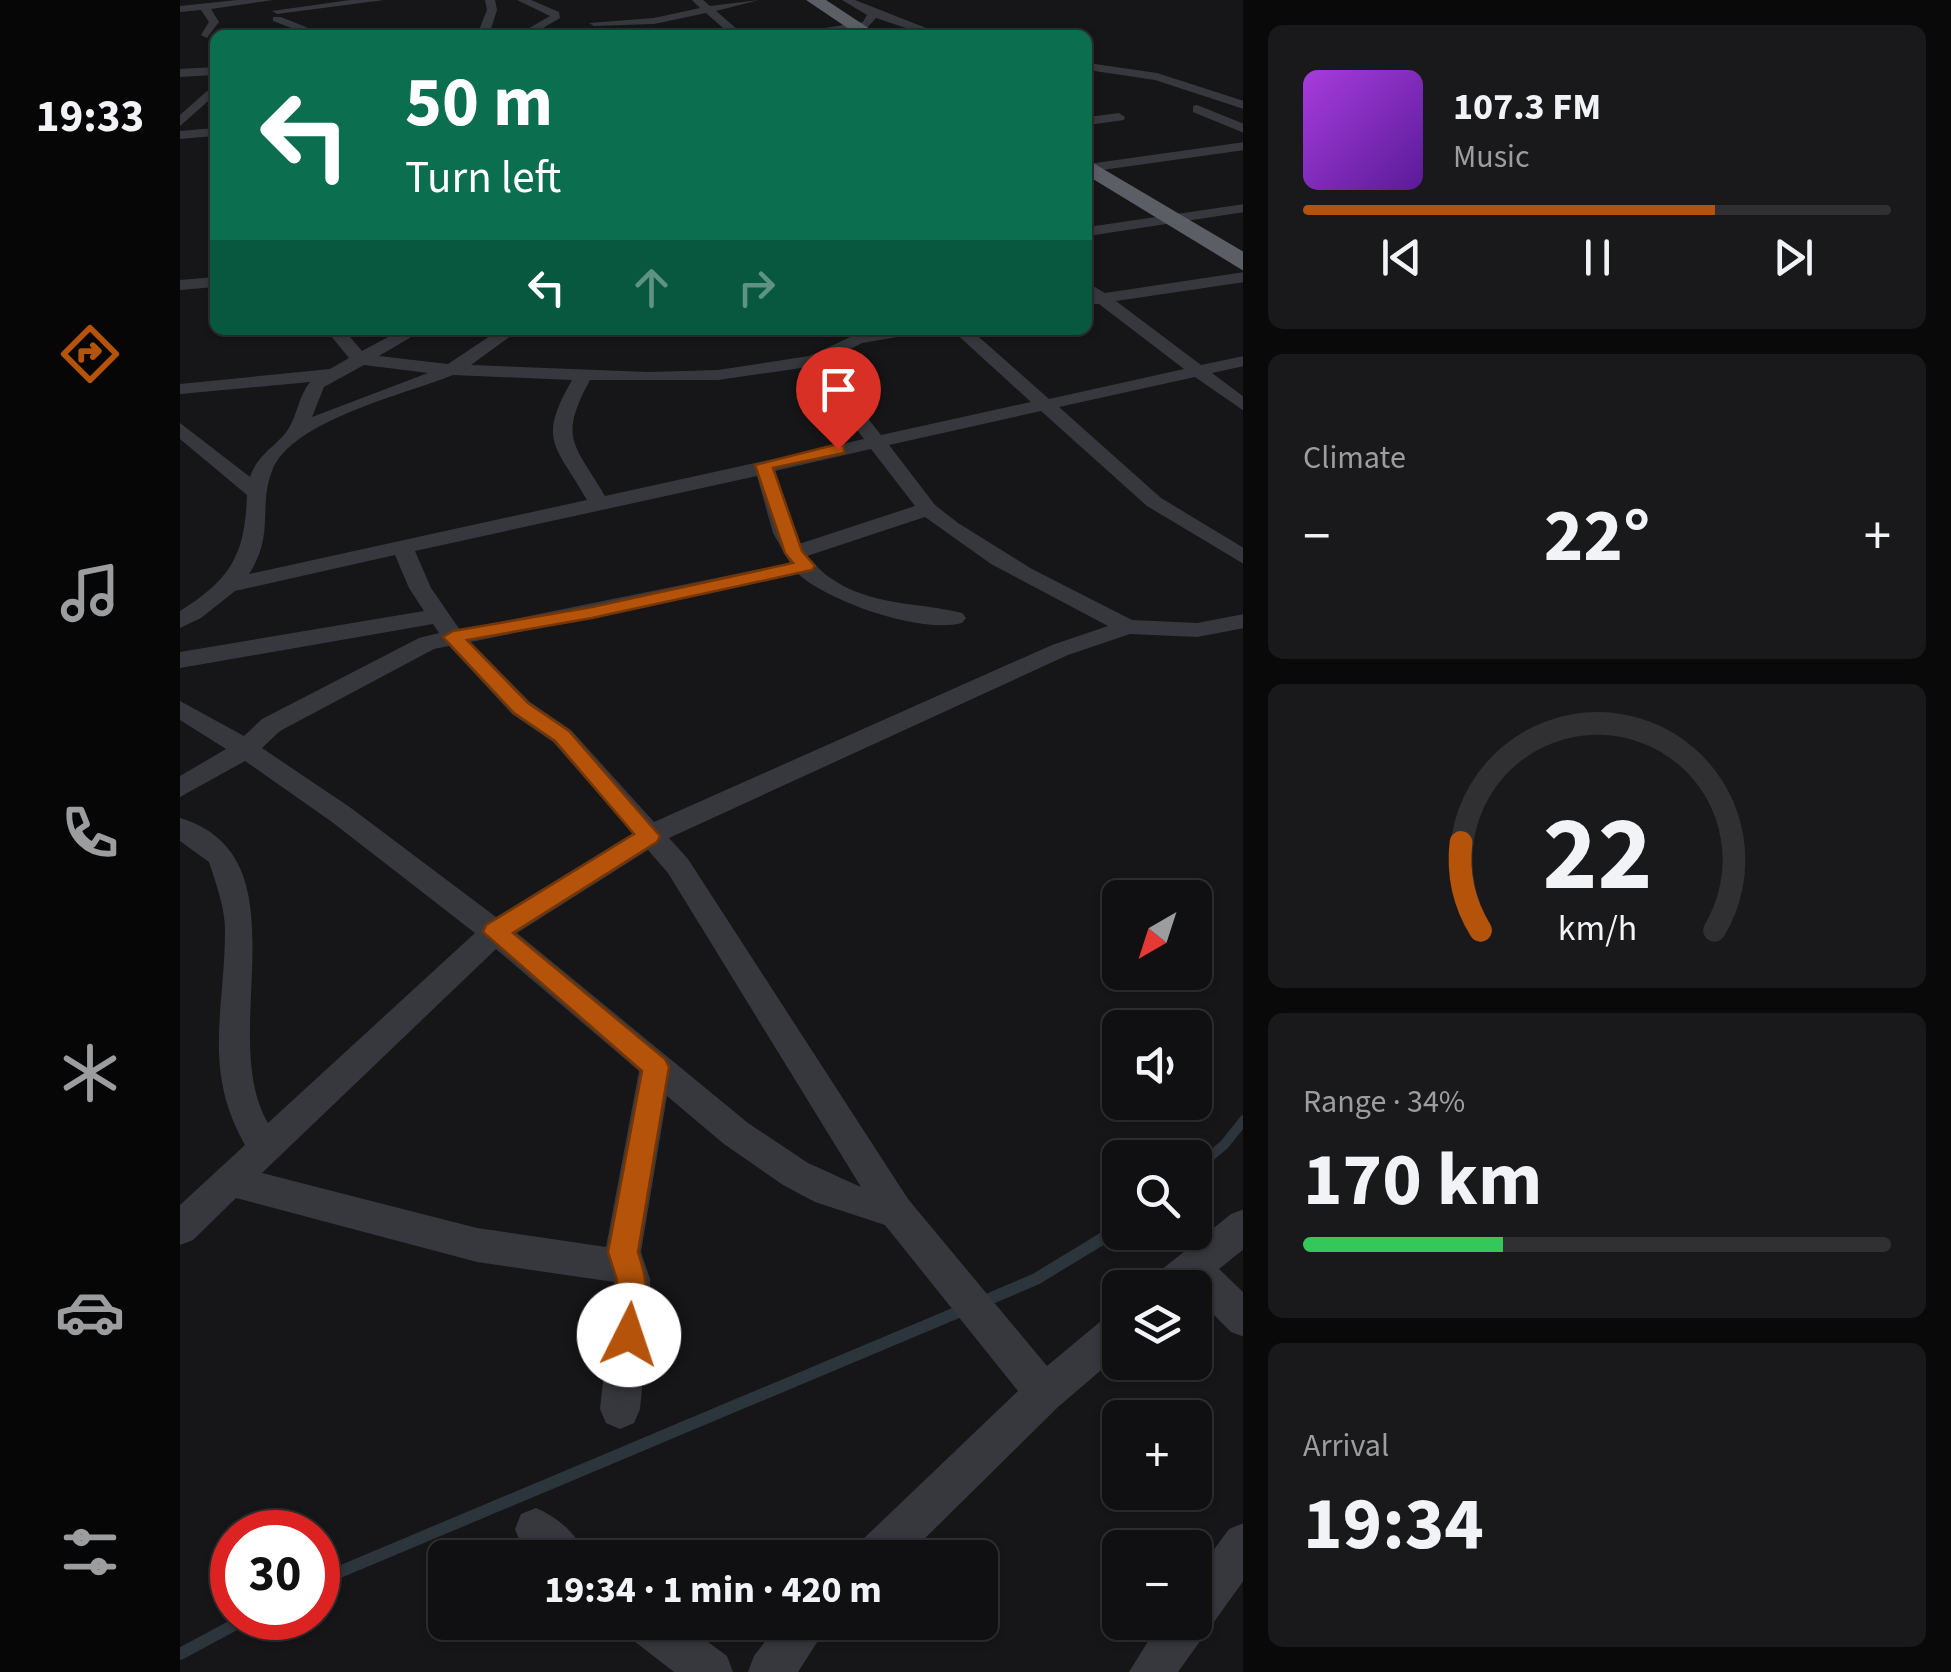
<!DOCTYPE html>
<meta charset="utf-8">
<style>
:root{--surface:#101012;--page:#19191b;--text:#f1f3f6;--muted:#9c9d9f;--line:#303032;--accent:#b45309}
body{margin:0;font-family:"Source Sans 3",sans-serif;background:var(--page);color:var(--text);height:100vh;display:flex;flex-direction:column;font-size:38px;white-space:nowrap}
*{box-sizing:border-box;margin:0}
p{font-size:32px;color:var(--muted)}
.icon{flex:none;width:55px;height:55px;fill:none;stroke:currentColor;stroke-width:2;stroke-linecap:round;stroke-linejoin:round}
.map{position:relative;flex:1;overflow:hidden}
.drawer{display:flex;flex-direction:column;gap:25px;padding:25px;background:#09090a;width:708px}
.drawer>*{flex:none}
.banner{position:absolute;left:30px;top:30px;width:882px;height:305px;border-radius:15px;box-shadow:0 2px 8px #0004,0 0 0 2px var(--line);background:#0b6e4f;color:#fff;overflow:hidden}
.needle{width:65px;rotate:219deg}
.tools{position:absolute;left:922px;top:880px;display:grid;gap:20px}
.tools a{display:grid;place-items:center;width:110px;height:110px;border-radius:15px;background:var(--surface);box-shadow:0 2px 8px #0004,0 0 0 2px var(--line);font-size:50px}
.speed{position:absolute;left:30px;top:1510px;display:flex;gap:20px;font-size:50px;font-weight:700;text-align:center}
.speed>*{display:grid;place-content:center;width:130px;height:130px;border-radius:50%;background:var(--surface);box-shadow:0 2px 8px #0004,0 0 0 2px var(--line);line-height:1}
.speed .limit{border:15px solid #d22;background:#fff;color:#111}
.pin{position:absolute;display:grid;place-items:center;width:85px;height:85px;color:#fff;margin:-102px -42px;border-radius:50% 50% 50% 0;rotate:-45deg;box-shadow:0 0 10px #0007}
.pin .icon{rotate:45deg}
.me{position:absolute;width:110px;margin:-55px;rotate:4deg;stroke-linejoin:round;filter:drop-shadow(0 0 8px #0008)}
.turn{display:flex;align-items:center;gap:35px;height:210px;padding:0 30px;font-size:45px}
.turn .icon{width:130px;height:130px;stroke-width:2.5}
.turn b{display:block;font-size:70px;line-height:85px}
.lanes{display:flex;align-items:center;height:95px;padding:0 30px;background:#0003;justify-content:center;gap:50px;direction:ltr}
.lanes .off{opacity:.35}
.big{font-size:75px;font-weight:700;line-height:1.1}
.drawer .card{flex:1;display:flex;flex-direction:column;justify-content:center;gap:15px;min-width:0;padding:0 35px;border-radius:15px;background:var(--page)}
.drawer .dial{align-items:center;gap:0}
.dial svg{height:260px;overflow:visible;fill:none;stroke:var(--line);stroke-width:7;stroke-linecap:round;text-anchor:middle}
.dial text{fill:var(--text);stroke:none}
.song{display:flex;align-items:center;gap:30px}
.cover{width:120px;height:120px;border-radius:15px;background:linear-gradient(135deg,hsl(280 70% 55%),hsl(270 70% 35%))}
.played{height:10px;border-radius:5px;background:linear-gradient(90deg,var(--accent) 70%,var(--line) 70%)}
.keys{display:flex;justify-content:space-around;direction:ltr}
.heat{display:flex;justify-content:space-between;align-items:center;font-size:55px;direction:ltr}
.charge{height:15px;border-radius:8px;background:linear-gradient(90deg,#34c759 34%,var(--line) 0)}
.trip{position:absolute;left:248px;top:1540px;width:570px;height:100px;border-radius:15px;background:var(--surface);box-shadow:0 2px 8px #0004,0 0 0 2px var(--line);font-weight:700;line-height:100px;text-align:center}
main{display:flex;flex:1;min-height:0}
.tabs{display:flex;flex-direction:column;width:180px;justify-content:space-around;align-items:center;background:#060607;color:var(--muted)}
.tabs .icon{width:70px;height:70px}
.tabs .active{color:var(--accent)}
.tabs b{font-size:45px;color:var(--text)}
.map>svg:first-child{display:block}
.lines{fill:none;stroke-linecap:round;stroke-linejoin:round}
.stream-far1{stroke:#2c353c;stroke-width:10}
.stream{stroke:#2c353c;stroke-width:12}
.minor{fill:#37383d;fill-rule:evenodd}
.trunk{fill:#5b5e65;fill-rule:evenodd}
.route{fill:#b45309;stroke:#753606;stroke-width:2.5}
</style>
<main>
<nav class="tabs">
<b>19:33</b>
<svg class="icon active" aria-label="directions" viewBox="0 0 24 24"><path d="M12 3l9 9-9 9-9-9zM9 14v-3h6M13 9l2 2-2 2"/></svg>
<svg class="icon" aria-label="music" viewBox="0 0 24 24"><path d="M9 18V5l10-2v13"/><circle cx="6" cy="18" r="3"/><circle cx="16" cy="16" r="3"/></svg>
<svg class="icon" aria-label="phone" viewBox="0 0 24 24"><path d="M5 4h4l2 5-3 2q2 4 5 5l2-3 5 2v4C11 20 4 13 5 4z"/></svg>
<svg class="icon" aria-label="climate" viewBox="0 0 24 24"><path d="M12 3v18M4 7l16 10M4 17L20 7"/></svg>
<svg class="icon" aria-label="car" viewBox="0 0 24 24"><path d="M5 17H2v-5l4-1 3-4h7l3 4 3 1v5h-3M9 17h6M6 11h13"/><circle cx="7" cy="17" r="2"/><circle cx="17" cy="17" r="2"/></svg>
<svg class="icon" aria-label="filters" viewBox="0 0 24 24"><path d="M4 7h16M4 17h16"/><circle cx="9" cy="7" r="2"/><circle cx="15" cy="17" r="2"/></svg>
</nav>
<div class="map">
<svg width="1064" height="1672" viewBox="0 0 1064 1672">
<rect width="100%" height="100%" fill="#161618"/>
<g class="lines">
<polyline class="stream-far1" points="1015,1169 1044,1145 1064,1120"/>
<g class="stream">
<polyline points="802,1302 856,1279 940,1228"/>
<polyline points="138,1581 783,1310"/>
<polyline points="0,1654 67,1618"/>
</g>
<g class="minor">
<polygon points="57,0 93,0 31,9 39,22 27,38 21,35 29,22 21,10 0,12 0,6"/>
<polygon points="170,0 204,0 97,14 92,11"/>
<polygon points="305,0 315,0 317,10 309,35 297,35 307,10"/>
<polygon points="337,0 351,0 379,12 380,18 351,35 337,35 370,16"/>
<polygon points="512,0 523,0 530,6 579,0 536,11 564,35 551,35 526,13 474,24 414,26 409,23 474,18 520,8"/>
<polygon points="662,0 675,0 764,35 747,35 696,18 687,28 600,35 683,22 687,15"/>
<polygon points="93,17 101,17 146,35 130,35 93,21"/>
<polygon points="908,63 977,73 1064,101 1064,109 975,80 908,70"/>
<polygon points="35,67 35,75 0,77 0,69"/>
<polygon points="35,84 35,95 0,126 0,115"/>
<polygon points="1017,105 1064,124 1064,133 1013,112 1013,106"/>
<polygon points="939,113 945,117 944,120 908,125 908,117"/>
<polygon points="35,128 35,136 0,139 0,131"/>
<polygon points="1064,142 1064,150 908,172 908,164"/>
<polygon points="1064,204 1064,212 908,236 908,227"/>
<path d="M1064 272V282L936 301 1021 365 1064 356V366L1032 373 1064 397V411L1015 377 879 407 981 498 1064 548V564L967 506 861 411 709 445 755 505 778 523 852 569 952 620 1017 623 1064 614V628L1017 637 950 634 888 655 489 838 508 859 728 1199 867 1366 927 1316 940 1310V1354L878 1407 725 1558H673L679 1543 838 1391 705 1225 635 1202 603 1185 544 1144 487 1096 461 1252 470 1279 471 1298 460 1409 454 1423 440 1429 426 1423 420 1409 434 1282 297 1262 56 1198 13 1240 0 1245V1205L65 1145C22 1069 45 1011 45 930 45 908 36 883 29 862L0 841V818C129 857 35 1034 88 1123L295 933 152 822 65 761 0 797V776L46 749 0 720V701L64 736 82 719 239 638 259 633 253 624 0 668V652L244 611 229 588 215 555 55 591 21 618 0 628V611C51 579 65 555 67 495L0 439V423L70 477C79 451 100 445 110 426 118 411 119 396 130 382L0 394V384L150 369 169 358 146 330H164L182 351 221 330H243L199 356 268 364 319 330H339L291 365 468 372 538 370 629 356 677 334 738 330 729 335 682 343 644 363 701 435 851 402 772 330H791L869 399 1004 369 919 304H908V283L925 293ZM184 365 248 373 132 417 144 387ZM628 367 684 439 425 496C394 443 378 439 410 380H538ZM273 375 392 380C357 441 375 444 407 500L69 574C95 534 78 508 92 471 111 420 227 394 273 375ZM691 449 735 506 619 544 595 471ZM577 476 593 533 610 563 280 630 251 588 235 551ZM745 517 811 564 928 626 872 645 474 822 391 730 350 702 291 642 618 574C650 602 740 634 782 623L786 618 782 613C737 602 689 606 649 577 639 570 635 563 627 556ZM269 646 332 714 373 742 453 833 316 917 171 808 82 748 100 731 254 649ZM468 850 488 873 681 1187 628 1163 568 1123 337 933ZM316 949 459 1071 426 1247 297 1228 82 1173Z"/>
<polygon points="35,277 35,287 0,290 0,280"/>
<polygon points="1064,1209 1064,1249 1039,1269 1064,1293 1064,1337 1051,1332 1015,1296 1015,1288 970,1288 975,1275 1051,1214"/>
<path d="M356 1508C378 1517 398 1535 407 1558H355L341 1544 335 1529 341 1514Z"/>
<polygon points="1064,1523 1064,1580 998,1672 949,1672 980,1622 1015,1622 1015,1575 1049,1529"/>
<polygon points="442,1622 501,1622 547,1656 553,1672 494,1672 449,1637"/>
<polygon points="600,1622 650,1622 618,1672 568,1672 574,1656"/>
</g>
<g class="trunk">
<polygon points="626,0 646,0 699,35 678,35"/>
<polygon points="908,160 1064,252 1064,271 908,176"/>
</g>
</g>
<path class="route" d="M658 444 664 446V453L593 468 622 551 635 566 632 570 412 618 287 640 348 703 389 731 480 836 477 842 333 933 485 1059 489 1067 458 1252C468 1281 472 1316 460 1346L449 1351 438 1346 433 1335 437 1280 428 1252 462 1071 303 932 306 925 454 834 375 741 334 713 263 637 273 631 412 607 613 563 605 553 575 465Z"/>
</svg>
<div class="tools">
<a><svg class="needle" viewBox="-14 -14 28 28"><path d="M0-13l5 13h-10z" fill="#e53935"/><path d="M0 13l5-13h-10z" fill="#9c9d9f"/></svg></a>
<a><svg class="icon" aria-label="sound" viewBox="0 0 24 24"><path d="M4 9h4l5-4v14l-5-4H4zM17 9q2 3 0 6"/></svg></a>
<a><svg class="icon" aria-label="search" viewBox="0 0 24 24"><circle cx="10" cy="10" r="6"/><path d="M15 15l6 6"/></svg></a>
<a><svg class="icon" aria-label="layers" viewBox="0 0 24 24"><path d="M12 4l9 5-9 5-9-5zM3 14l9 5 9-5"/></svg></a>
<a>+</a>
<a>−</a>
</div>
<div class="speed"><div class="limit">30</div></div>
<div class="pin" style="left:658px;top:449px;background:#d93025"><svg class="icon" aria-label="arrive" viewBox="0 0 24 24"><path d="M6 21V4h12l-3 4 3 4H6"/></svg></div>
<svg class="me" style="left:449px;top:1335px" viewBox="-20 -20 40 40"><circle r="19" fill="#fff"/><path d="M0-13L10 11 0 6-10 11z" fill="#b45309"/></svg>
<div class="trip">19:34 · 1 min · 420 m</div>
<div class="banner">
<div class="turn"><svg class="icon" aria-label="left" viewBox="0 0 24 24"><path d="M17 20v-9H6M10 6l-5 5 5 5"/></svg><div><b>50 m</b>Turn left</div></div>
<div class="lanes"><svg class="icon" aria-label="left" viewBox="0 0 24 24"><path d="M17 20v-9H6M10 6l-5 5 5 5"/></svg><svg class="icon off" aria-label="ahead" viewBox="0 0 24 24"><path d="M12 20V5M6 11l6-6 6 6"/></svg><svg class="icon off" aria-label="right" viewBox="0 0 24 24"><path d="M7 20v-9h11M14 6l5 5-5 5"/></svg></div>
</div>
</div>
<section class="drawer">
<div class="card">
<div class="song"><i class="cover"></i><div><b>107.3 FM</b><p>Music</p></div></div>
<div class="played"></div>
<div class="keys"><svg class="icon" aria-label="previous" viewBox="0 0 24 24"><path d="M18 5L8 12l10 7zM5 5v14"/></svg><svg class="icon" aria-label="pause" viewBox="0 0 24 24"><path d="M8 5v14M16 5v14"/></svg><svg class="icon" aria-label="next" viewBox="0 0 24 24"><path d="M6 5l10 7-10 7zM19 5v14"/></svg></div>
</div>
<div class="card"><p>Climate</p>
<div class="heat"><a>−</a><b class="big">22°</b><a>+</a></div>
</div>
<div class="card dial"><svg viewBox="0 0 100 80">
<path d="M14 69A42 42 0 1 1 86 69"/>
<path d="M14 69A42 42 0 0 1 8 42" stroke="#b45309"/>
<text x="50" y="56" font-size="32" font-weight="700">22</text>
<text x="50" y="72" font-size="11">km/h</text>
</svg></div>
<div class="card"><p>Range · 34%</p><b class="big">170 km</b><div class="charge"></div></div>
<div class="card"><p>Arrival</p><b class="big">19:34</b></div>
</section>
</main>
